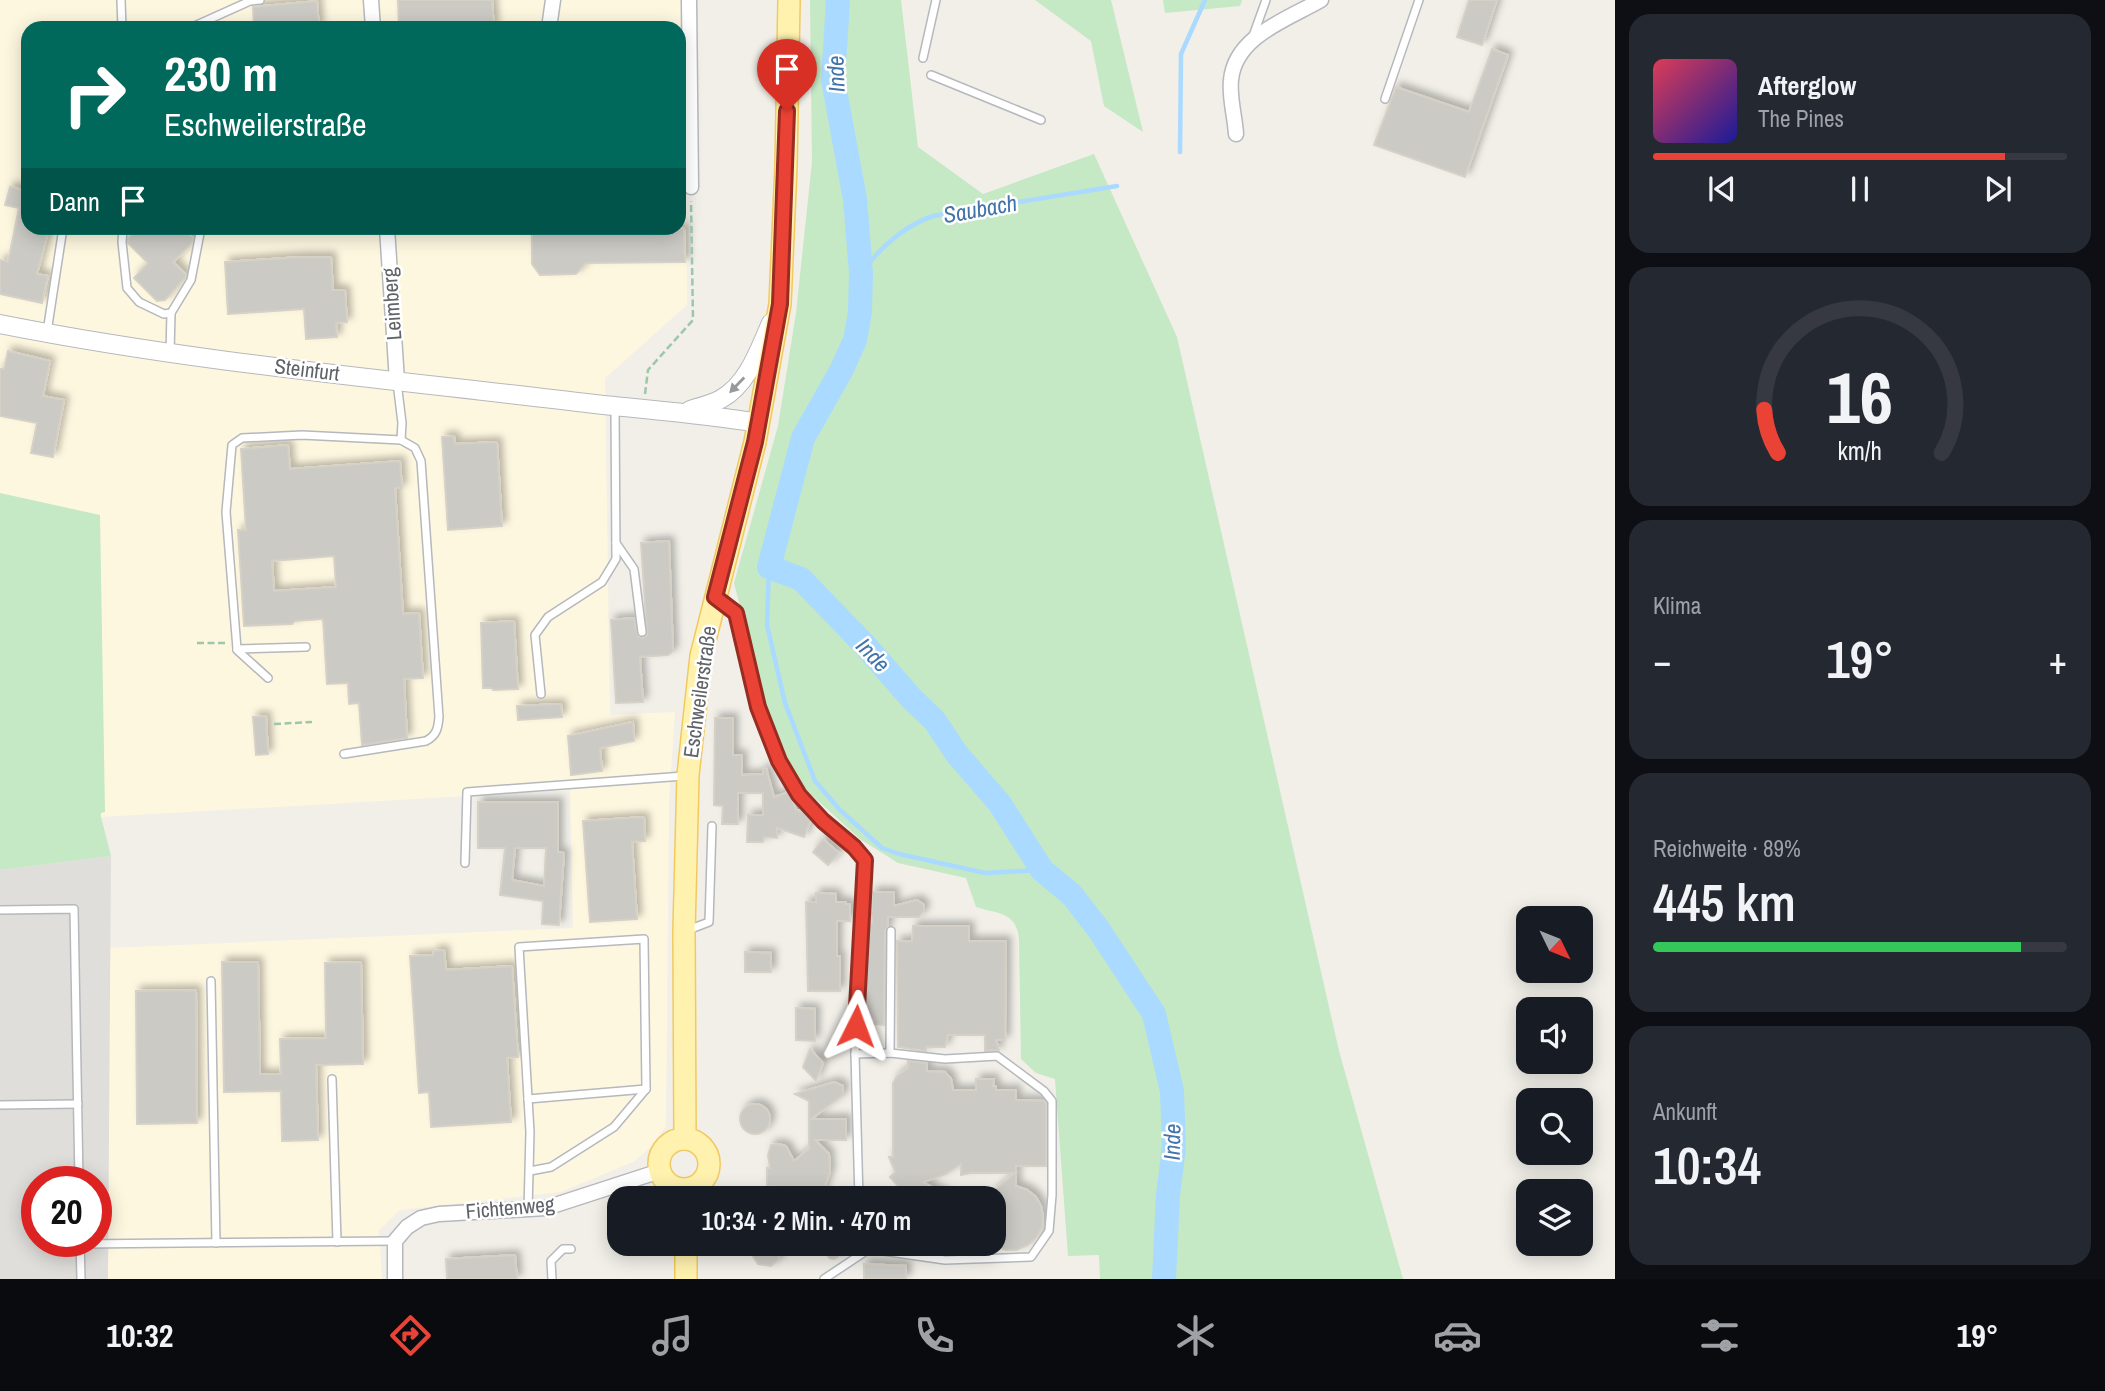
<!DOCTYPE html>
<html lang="de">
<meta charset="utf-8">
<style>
:root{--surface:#171b24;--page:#242831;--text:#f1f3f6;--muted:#9ea1a6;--line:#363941;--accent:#ea4335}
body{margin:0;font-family:"Archivo Narrow",sans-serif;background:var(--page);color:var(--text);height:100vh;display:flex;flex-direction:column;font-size:26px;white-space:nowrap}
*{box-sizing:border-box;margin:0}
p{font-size:23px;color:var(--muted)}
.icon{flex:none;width:38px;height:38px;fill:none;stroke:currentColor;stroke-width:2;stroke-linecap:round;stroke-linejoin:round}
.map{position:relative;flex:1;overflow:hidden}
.panel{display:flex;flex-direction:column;gap:14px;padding:14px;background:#0d0f14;width:490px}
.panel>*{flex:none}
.top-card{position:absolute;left:21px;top:21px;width:665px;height:214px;border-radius:21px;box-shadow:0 4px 18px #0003;background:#00695c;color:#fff;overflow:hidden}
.needle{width:46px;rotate:133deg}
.controls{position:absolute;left:1516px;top:906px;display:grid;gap:14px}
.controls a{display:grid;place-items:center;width:77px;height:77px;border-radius:14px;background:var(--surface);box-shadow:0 4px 18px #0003;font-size:35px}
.speed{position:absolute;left:21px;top:1166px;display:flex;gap:14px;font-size:35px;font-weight:700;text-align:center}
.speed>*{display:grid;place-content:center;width:91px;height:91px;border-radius:50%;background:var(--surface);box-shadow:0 4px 18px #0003;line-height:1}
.speed .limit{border:10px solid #d22;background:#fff;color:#111}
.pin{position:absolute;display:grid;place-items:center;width:60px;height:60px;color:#fff;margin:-72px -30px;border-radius:50% 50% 50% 0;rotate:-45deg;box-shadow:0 0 7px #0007}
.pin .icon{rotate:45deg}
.me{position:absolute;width:77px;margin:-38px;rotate:3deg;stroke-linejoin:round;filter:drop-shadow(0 0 5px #0008)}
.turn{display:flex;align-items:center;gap:24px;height:147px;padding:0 28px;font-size:32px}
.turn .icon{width:91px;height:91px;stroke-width:2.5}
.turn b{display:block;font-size:49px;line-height:60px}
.then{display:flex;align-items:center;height:66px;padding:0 28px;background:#0003;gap:14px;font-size:26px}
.big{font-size:52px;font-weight:600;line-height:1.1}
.panel .tile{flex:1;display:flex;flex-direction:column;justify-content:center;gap:10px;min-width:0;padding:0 24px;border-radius:21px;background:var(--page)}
.panel .dial{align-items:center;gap:0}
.dial svg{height:182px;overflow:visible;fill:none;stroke:var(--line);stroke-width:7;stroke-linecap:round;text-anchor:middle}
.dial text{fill:var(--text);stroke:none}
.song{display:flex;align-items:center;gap:21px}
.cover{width:84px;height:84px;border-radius:10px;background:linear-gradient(135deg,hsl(350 70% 55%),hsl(240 70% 35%))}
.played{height:7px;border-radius:4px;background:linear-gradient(90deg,var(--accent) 85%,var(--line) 85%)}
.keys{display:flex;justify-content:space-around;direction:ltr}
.heat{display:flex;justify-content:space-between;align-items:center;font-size:38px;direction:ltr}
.charge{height:10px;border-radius:5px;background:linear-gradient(90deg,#34c759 89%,var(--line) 0)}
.trip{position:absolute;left:607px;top:1186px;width:399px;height:70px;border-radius:21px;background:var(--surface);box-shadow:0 4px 18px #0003;font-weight:600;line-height:70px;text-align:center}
.tab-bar{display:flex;height:112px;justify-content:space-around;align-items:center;background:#090b0e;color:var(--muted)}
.tab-bar .icon{width:49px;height:49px}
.tab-bar .active{color:var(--accent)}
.tab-bar b{font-size:32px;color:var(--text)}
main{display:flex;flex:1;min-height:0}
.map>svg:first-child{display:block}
.commercial{fill:#fef7e0;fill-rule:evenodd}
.industrial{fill:#e0deda;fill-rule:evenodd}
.green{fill:#c5e8c5}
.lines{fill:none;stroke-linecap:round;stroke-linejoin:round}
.stream{stroke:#aadaff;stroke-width:4.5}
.river{stroke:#aadaff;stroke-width:24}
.building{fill:#cccac5;stroke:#d6d1c6;stroke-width:2;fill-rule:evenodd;filter:url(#shadow)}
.service-casing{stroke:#b5b8bc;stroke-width:10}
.minor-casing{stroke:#b5b8bc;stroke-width:17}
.tertiary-casing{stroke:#b5b8bc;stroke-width:20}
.primary-casing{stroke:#f2c960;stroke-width:24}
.path{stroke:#9cc7a9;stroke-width:2.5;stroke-dasharray:7 3.5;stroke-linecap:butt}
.service{stroke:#fff;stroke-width:7}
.minor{stroke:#fff;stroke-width:14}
.tertiary{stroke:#fff;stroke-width:18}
.primary{stroke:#fff2af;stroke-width:21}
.oneway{fill:#979a9d}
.route-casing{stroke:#982c22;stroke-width:18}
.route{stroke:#ea4335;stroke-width:12}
.labels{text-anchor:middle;stroke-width:5;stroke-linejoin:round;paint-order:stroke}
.street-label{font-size:21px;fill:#5f6368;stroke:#fff}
.water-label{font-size:23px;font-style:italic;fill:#4174aa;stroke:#fff}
</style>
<main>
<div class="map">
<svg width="1615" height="1279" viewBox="0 0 1615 1279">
<defs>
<filter id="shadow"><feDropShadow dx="4.5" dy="-4.5" stdDeviation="3.5" flood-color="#0004"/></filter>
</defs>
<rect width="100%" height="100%" fill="#f1efe8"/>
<path class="commercial" d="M0 0H685L687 305 605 378 610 715 675 712 669 800 666 1126 652 1146 635 1161 561 1192 400 1210 379 1230 382 1279H108L109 948 573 928 570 790 101 817 99 525 0 501ZM28 28H679V228H28Z"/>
<path class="industrial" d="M111 856 108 1279H0V870ZM37 1181H96V1241H37Z"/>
<g class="green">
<path d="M810 0H901L918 147 983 194 1094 154 1177 337 1339 1051 1403 1279H1100L1099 1255 1068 1256 1055 1079 1036 1073 1021 1059 1019 940C1017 911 997 914 976 907L966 878 898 863 860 839 806 790 786 756 765 703 734 583 778 426 796 313 812 162Z"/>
<polygon points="1035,0 1111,0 1143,132 1104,106 1091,41"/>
<polygon points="1163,0 1242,0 1240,6 1165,13"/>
<polygon points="0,493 100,515 105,812 101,813 101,817 111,856 0,870"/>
</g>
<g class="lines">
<g class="stream">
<polyline points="1180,152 1181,54 1205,0"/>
<path d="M861 273C879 249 904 226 933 216L1117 186"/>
<polyline points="769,567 767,625 785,703 815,781 840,810 882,848 899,854 985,873 1042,870"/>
</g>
<polyline class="river" points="838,0 833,80 855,199 861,273 860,312 855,340 842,369 803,438 769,567 801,579 863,643 912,699 935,721 956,753 1000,804 1042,870 1072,895 1099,930 1154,1014 1172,1091 1174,1147 1168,1195 1164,1279"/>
</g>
<g class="building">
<polygon points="398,0 492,0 494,28 399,28"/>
<polygon points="1469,0 1497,0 1482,45 1457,37"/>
<polygon points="317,1 319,28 254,28 253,7"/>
<polygon points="1492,49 1508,55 1465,177 1374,145 1396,87 1469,112"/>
<polygon points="10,187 28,191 28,228 49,228 37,274 48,276 42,303 0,294 0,260 8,262 19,208 5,205"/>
<polygon points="138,228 182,228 193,238 192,243 173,262 186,275 185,278 165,300 157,301 134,278 148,263 128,243 128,238"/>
<polygon points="532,228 684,228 685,262 586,263 576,274 540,275 532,264"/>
<polygon points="301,257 331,257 333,290 345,290 347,322 336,323 337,337 306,339 304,309 228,314 225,262"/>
<polygon points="8,351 50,361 43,396 64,400 53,457 31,453 37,423 0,416 0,369 4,369"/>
<polygon points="454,436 455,444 497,442 502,526 448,530 442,437"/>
<path d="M288 445 290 469 400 461 402 488H395L403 614 419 613 423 678 404 679 407 738 362 745 359 703 349 704 348 683 327 684 323 619 295 621 292 624 244 626 238 530H246L241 449ZM334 556 336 587 274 591 272 561Z"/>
<polygon points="669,541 673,651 668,655 640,657 643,702 616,703 611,620 634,618 638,636 643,638 647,635 641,543"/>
<polygon points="514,621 518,689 493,690 492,688 483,688 481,623"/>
<polygon points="561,704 562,717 518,720 517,706"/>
<polygon points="266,716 268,754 256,755 253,717"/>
<polygon points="715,718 733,718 733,755 742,755 742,775 763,774 763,768 766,768 774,797 789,792 796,810 801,811 811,820 804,837 777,828 777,838 764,837 763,842 747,842 748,815 763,815 763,793 738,793 738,824 722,824 723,806 714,805"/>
<polygon points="633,722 634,741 600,748 602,771 571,775 568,736"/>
<path d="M478 802H558V852L564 853 559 925 542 924 543 901 500 895 505 848H478ZM515 848H546L544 886 512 880Z"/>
<polygon points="644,817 645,841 632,842 637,919 590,922 583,821"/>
<polygon points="823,839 839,853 828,865 813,852"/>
<polygon points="872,892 894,892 894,906 917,900 924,905 924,911 919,917 888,917 888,926 885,931 884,1025 874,1024 874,1019 865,1019 868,924 872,924 872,917 868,917 868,912 872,911"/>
<polygon points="816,893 836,894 836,902 846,902 846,904 850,904 850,921 837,921 837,956 840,956 840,991 808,991 806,902 816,902"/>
<polygon points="913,926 969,926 969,941 1006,941 1005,1040 996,1040 999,1050 985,1051 985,1035 948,1035 945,1047 926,1047 926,1051 898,1047 897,941 912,941"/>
<polygon points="444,950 446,970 512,966 518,1057 507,1058 511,1122 431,1127 429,1092 419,1093 410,956 433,955 434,951"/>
<polygon points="745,952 771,953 771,972 745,972"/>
<polygon points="222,962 258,962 260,1074 281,1074 280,1039 326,1038 325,963 361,962 363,1064 316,1065 318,1140 282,1141 281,1091 224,1092"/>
<polygon points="196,990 197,1123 137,1124 136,991"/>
<polygon points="796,1008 815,1009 815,1041 796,1040"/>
<polygon points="810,1049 823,1063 816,1081 803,1067"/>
<polygon points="908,1061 927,1063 927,1071 945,1072 951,1079 953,1090 976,1090 976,1079 994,1079 993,1086 996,1086 996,1090 1016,1090 1016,1100 1044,1101 1046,1103 1046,1166 1016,1166 1016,1186 1027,1190 1036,1197 1041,1206 1043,1217 1042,1228 1036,1238 1028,1245 1017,1250 1006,1250 994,1246 994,1191 1015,1173 971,1173 961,1175 961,1164 946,1174 923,1182 953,1199 898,1199 904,1193 890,1177 895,1172 889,1157 893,1157 893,1083 897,1076 908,1068"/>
<polygon points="834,1082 843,1086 843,1095 811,1119 846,1119 846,1140 815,1140 829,1154 830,1172 820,1199 798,1199 798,1187 767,1186 767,1168 770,1168 768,1155 771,1145 779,1144 786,1146 794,1161 809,1149 809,1101 795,1094"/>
<circle cx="755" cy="1119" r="15"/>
<polygon points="753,1244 776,1244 779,1250 778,1260 771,1266 758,1264 753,1256"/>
<circle cx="833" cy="1253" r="6"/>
<polygon points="515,1255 517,1279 447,1279 446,1259"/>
<polygon points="864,1264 906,1266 906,1279 864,1279"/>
</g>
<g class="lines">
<defs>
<g id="service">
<polyline points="121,0 122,28"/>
<polyline points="190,28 250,1 260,0"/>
<polyline points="1253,36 1266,0"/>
<polyline points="923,58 936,0"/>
<polyline points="931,75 1041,120"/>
<polyline points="1385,99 1419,0"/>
<polyline points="123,228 122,242 127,288 139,302 164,314 171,313"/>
<polyline points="47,332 63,228"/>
<polyline points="170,352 171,313 191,280 201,228"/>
<polyline points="616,543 634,569 642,632"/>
<polyline points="718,600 736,613 758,707 779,761 799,795 823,821 854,847 865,860 855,1054 890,1053 945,1059 997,1056 1044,1091 1052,1101 1052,1195 1049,1231 1031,1257 945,1260 869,1249 824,1279"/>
<polyline points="306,647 237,649 226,512 232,445 242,438 302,435 401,440 402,423 397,382"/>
<polyline points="237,650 268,678"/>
<polyline points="541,694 535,635 548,617 602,582 616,559 615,407"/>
<path d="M344 754 426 741C437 735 438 728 439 717L421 461 415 448 401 440"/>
<polyline points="465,863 467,792 684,776"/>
<polyline points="0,910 74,909 79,1181"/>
<polyline points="688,930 709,922 712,826"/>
<polyline points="211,981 216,1243"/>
<polyline points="890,1053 891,931"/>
<polyline points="855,1054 859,1199"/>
<polyline points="332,1079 337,1242"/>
<polyline points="528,1099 646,1089"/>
<polyline points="0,1105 78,1104"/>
<polyline points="528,1210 530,1132 519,947 644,939 646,1089 614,1127 551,1167 530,1171"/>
<polyline points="80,1241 81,1279"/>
<polyline points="80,1244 395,1241"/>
<polyline points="552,1279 551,1261 563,1249 571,1249"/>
</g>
<g id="minor">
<polyline points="371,0 373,28"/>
<polyline points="689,0 691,187"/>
<polyline points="549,28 553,0"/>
<path d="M1236 134C1235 117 1229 97 1231 80 1235 36 1288 19 1321 0"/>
<polyline points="387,228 397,381"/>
<polyline points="395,1279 395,1241 407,1227 421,1218 439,1214 546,1208 660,1171"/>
</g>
<g id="tertiary">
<path d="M0 324C196 363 397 380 595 404 650 410 705 414 759 423"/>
<path d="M690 410C700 407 712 404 721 399 748 384 759 350 771 323"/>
</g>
<g id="primary">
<polyline points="685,1139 684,931 688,775 701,656 755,442 780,304 786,166 789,0"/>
<circle cx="684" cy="1164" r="25"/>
<polyline points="686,1244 686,1279"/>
</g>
</defs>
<use href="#service" class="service-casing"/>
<use href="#minor" class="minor-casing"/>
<use href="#tertiary" class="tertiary-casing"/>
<use href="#primary" class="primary-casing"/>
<g class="path">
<polyline points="645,394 648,370 693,320 691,201"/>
<polyline points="197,643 226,643"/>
<polyline points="274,724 312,722"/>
</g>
<use href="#service" class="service"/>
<use href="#minor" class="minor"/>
<use href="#tertiary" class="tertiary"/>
<use href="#primary" class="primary"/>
</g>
<defs><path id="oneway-solid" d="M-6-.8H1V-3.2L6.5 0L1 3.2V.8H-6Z" transform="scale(1.75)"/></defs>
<use class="oneway" href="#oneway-solid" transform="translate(737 385) rotate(134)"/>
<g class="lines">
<defs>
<polyline id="route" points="787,111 780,304 755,442 715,597 736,613 758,707 779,761 799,795 823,821 854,847 865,860 856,1026"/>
</defs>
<use href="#route" class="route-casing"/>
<use href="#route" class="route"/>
</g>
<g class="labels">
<g class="street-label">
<text transform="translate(392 304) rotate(-94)" y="7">Leimberg</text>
<text transform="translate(307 370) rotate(7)" y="7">Steinfurt</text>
<text transform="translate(700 692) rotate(-82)" y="7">Eschweilerstraße</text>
<text transform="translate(510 1208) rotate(-5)" y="7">Fichtenweg</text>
</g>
<g class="water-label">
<text transform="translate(836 74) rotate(-92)" y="8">Inde</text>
<text transform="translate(980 209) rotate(-10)" y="8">Saubach</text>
<text transform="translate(873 655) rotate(46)" y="8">Inde</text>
<text transform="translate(1172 1142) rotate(-89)" y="8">Inde</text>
</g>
</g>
</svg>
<div class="controls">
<a><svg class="needle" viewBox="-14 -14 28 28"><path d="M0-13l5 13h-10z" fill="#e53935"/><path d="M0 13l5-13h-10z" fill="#9ea1a6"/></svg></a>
<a><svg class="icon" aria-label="sound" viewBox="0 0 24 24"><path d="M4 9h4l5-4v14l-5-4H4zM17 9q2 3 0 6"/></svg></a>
<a><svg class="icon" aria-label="search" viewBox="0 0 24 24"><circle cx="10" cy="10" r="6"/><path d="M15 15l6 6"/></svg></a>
<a><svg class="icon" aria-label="layers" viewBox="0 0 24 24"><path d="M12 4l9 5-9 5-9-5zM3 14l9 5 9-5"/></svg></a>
</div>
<div class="speed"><div class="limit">20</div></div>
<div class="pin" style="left:787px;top:111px;background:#d93025"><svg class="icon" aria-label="arrive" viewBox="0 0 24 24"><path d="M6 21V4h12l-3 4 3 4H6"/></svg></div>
<svg class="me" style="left:856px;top:1026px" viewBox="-20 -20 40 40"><path d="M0-17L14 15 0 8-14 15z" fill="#ea4335" stroke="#fff" stroke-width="4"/></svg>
<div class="trip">10:34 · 2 Min. · 470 m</div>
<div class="top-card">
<div class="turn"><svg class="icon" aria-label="right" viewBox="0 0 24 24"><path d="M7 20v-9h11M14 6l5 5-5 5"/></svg><div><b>230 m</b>Eschweilerstraße</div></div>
<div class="then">Dann<svg class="icon" aria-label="arrive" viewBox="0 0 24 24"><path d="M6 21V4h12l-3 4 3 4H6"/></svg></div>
</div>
</div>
<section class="panel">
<div class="tile">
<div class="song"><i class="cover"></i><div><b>Afterglow</b><p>The Pines</p></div></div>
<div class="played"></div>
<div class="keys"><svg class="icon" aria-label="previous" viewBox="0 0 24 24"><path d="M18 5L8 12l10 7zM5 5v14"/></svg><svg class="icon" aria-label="pause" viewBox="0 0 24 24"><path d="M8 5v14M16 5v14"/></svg><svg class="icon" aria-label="next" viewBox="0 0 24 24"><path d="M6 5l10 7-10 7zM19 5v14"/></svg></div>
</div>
<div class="tile dial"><svg viewBox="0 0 100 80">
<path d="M14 69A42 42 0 1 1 86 69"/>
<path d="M14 69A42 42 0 0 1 8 50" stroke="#ea4335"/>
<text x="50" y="56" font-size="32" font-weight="700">16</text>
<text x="50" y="72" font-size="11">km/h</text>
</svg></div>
<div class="tile"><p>Klima</p>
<div class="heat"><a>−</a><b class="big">19°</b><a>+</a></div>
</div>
<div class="tile"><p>Reichweite · 89%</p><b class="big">445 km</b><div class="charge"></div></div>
<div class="tile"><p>Ankunft</p><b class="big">10:34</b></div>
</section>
</main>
<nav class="tab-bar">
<b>10:32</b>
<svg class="icon active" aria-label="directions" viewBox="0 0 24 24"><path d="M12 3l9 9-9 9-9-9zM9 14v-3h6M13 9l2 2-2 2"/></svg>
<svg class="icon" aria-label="music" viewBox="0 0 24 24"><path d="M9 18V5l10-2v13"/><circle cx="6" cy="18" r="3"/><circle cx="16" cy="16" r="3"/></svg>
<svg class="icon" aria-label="phone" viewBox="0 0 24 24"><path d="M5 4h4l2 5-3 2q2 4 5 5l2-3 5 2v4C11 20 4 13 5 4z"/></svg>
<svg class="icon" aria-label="climate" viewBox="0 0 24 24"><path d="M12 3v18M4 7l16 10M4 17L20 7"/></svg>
<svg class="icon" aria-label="car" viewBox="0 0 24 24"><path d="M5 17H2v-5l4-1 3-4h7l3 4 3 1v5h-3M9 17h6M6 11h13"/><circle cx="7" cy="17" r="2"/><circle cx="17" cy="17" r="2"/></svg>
<svg class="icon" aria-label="filters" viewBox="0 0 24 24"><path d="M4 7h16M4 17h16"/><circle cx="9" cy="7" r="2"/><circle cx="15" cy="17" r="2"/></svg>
<b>19°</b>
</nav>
